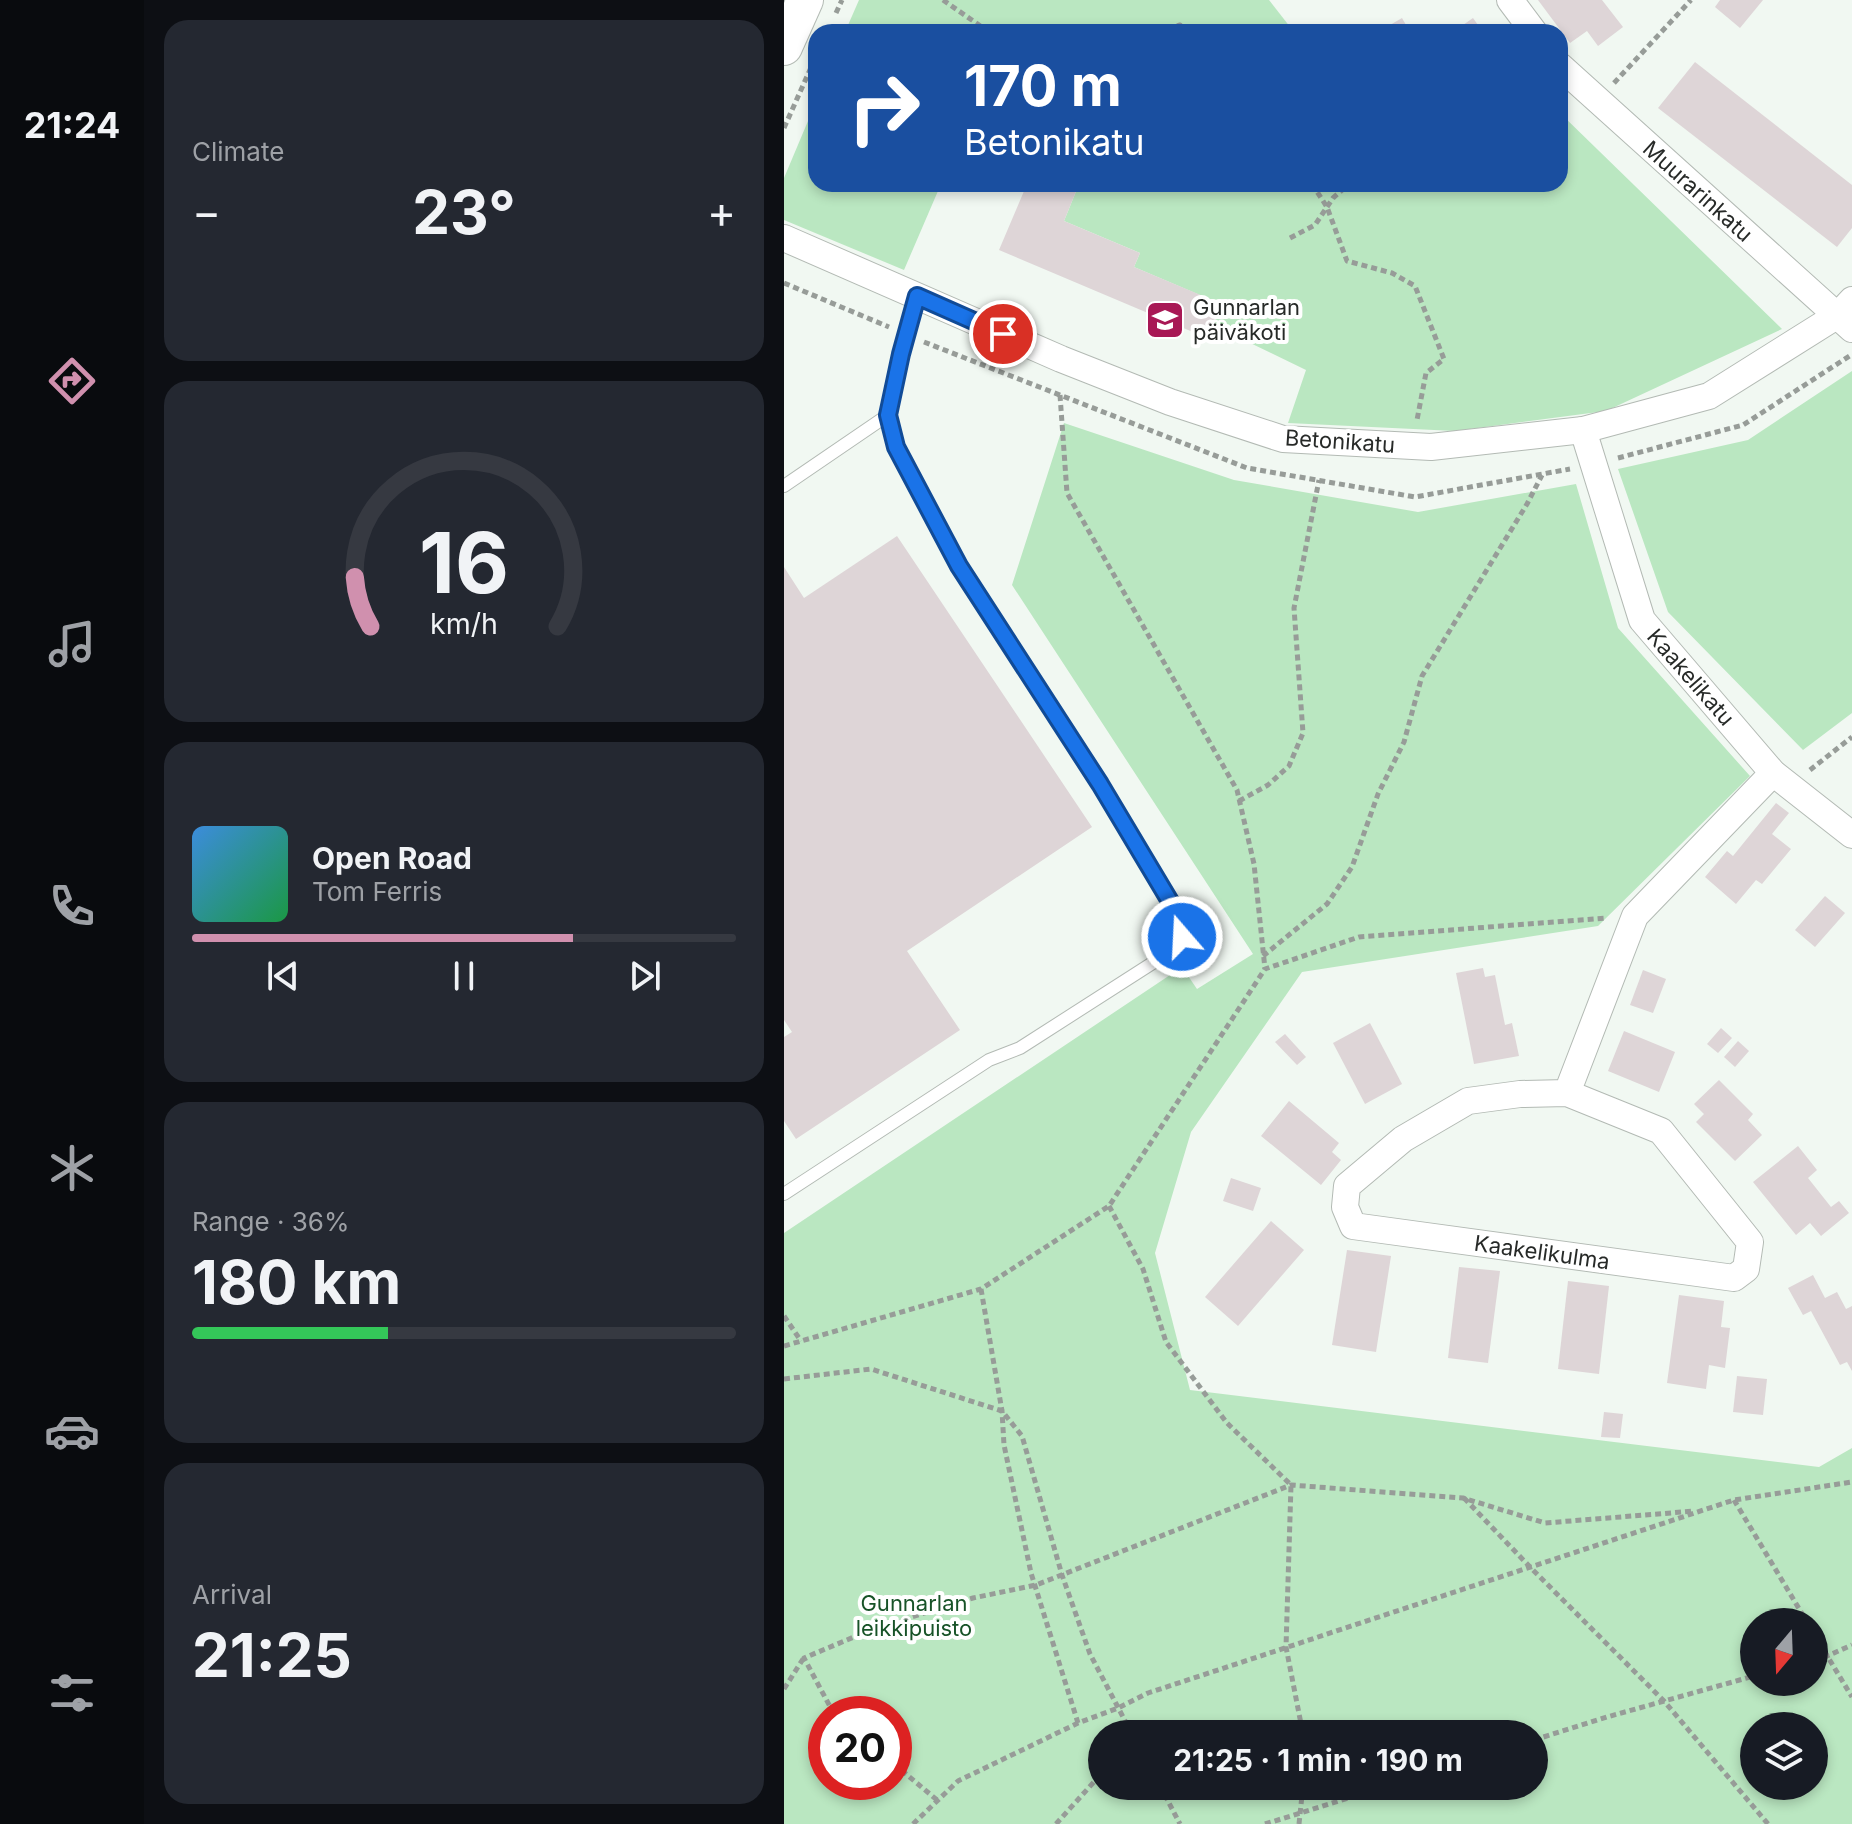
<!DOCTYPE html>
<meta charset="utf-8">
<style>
:root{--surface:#171b24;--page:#242831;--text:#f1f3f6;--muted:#9ea1a6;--line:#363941;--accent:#d090ae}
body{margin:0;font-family:Inter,sans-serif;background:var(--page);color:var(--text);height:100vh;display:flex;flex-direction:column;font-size:30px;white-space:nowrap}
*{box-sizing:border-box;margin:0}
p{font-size:26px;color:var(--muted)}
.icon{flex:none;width:44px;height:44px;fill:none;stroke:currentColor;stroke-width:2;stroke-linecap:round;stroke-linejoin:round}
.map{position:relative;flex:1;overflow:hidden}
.panel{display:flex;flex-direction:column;gap:20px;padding:20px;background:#0d0f14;width:640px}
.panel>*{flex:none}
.top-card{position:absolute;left:24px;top:24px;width:760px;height:168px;border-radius:24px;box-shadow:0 4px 12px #0003;background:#1a4fa0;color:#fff;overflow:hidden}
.needle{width:52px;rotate:199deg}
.tools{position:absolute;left:956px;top:1608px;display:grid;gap:16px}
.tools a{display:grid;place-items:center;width:88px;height:88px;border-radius:50%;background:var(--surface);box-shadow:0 4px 12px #0003;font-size:40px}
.speed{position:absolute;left:24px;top:1696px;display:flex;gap:16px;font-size:40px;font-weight:700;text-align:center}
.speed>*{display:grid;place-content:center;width:104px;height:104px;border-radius:50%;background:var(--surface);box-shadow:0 4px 12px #0003;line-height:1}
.speed .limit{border:12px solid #d22;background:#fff;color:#111}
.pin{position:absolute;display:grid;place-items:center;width:68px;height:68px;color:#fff;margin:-34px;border:4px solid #fff;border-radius:50%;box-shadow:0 2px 8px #0007}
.me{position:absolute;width:88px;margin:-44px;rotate:341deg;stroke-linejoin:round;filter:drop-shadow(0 0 6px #0008)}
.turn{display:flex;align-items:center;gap:28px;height:168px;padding:0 24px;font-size:36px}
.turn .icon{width:104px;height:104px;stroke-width:2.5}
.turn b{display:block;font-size:56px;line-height:68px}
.big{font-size:60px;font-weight:700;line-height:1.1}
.panel .card{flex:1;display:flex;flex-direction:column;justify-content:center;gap:12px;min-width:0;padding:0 28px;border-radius:24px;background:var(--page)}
.panel .dial{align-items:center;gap:0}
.dial svg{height:208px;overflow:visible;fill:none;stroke:var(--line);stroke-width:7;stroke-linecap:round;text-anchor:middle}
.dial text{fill:var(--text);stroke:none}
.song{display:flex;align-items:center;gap:24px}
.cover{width:96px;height:96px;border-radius:12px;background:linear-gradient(135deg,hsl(210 70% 55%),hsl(140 70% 35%))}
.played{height:8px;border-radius:4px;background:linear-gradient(90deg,var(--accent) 70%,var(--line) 70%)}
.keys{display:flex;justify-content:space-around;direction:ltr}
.heat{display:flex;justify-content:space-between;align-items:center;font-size:44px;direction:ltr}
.charge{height:12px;border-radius:6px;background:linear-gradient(90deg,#34c759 36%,var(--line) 0)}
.trip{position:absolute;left:304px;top:1720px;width:460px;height:80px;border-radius:40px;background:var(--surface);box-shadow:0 4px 12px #0003;font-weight:700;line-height:80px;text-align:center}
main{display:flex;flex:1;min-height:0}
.dock{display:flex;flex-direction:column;width:144px;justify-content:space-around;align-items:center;background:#090b0e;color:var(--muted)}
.dock .icon{width:56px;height:56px}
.dock .active{color:var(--accent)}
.dock b{font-size:36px;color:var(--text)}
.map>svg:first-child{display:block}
.green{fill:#bae7c1;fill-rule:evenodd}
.building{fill:#ded5d7}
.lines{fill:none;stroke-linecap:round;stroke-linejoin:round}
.lane-casing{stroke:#b3bab4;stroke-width:14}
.street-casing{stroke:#b3bab4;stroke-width:28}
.secondary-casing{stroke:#b3bab4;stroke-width:38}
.path{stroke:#979c98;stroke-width:5;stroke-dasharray:6 4;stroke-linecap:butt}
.lane{stroke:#fff;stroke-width:12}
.street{stroke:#fff;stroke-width:26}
.secondary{stroke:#fff;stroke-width:36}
.route-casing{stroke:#114b97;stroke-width:20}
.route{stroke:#1a73e8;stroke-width:14}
.labels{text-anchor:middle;stroke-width:8;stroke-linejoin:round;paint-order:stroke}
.street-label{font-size:22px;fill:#272a28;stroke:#fff}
.poi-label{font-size:22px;fill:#272a28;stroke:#fff;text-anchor:start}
.park-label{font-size:22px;fill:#185328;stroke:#fff}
</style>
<main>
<nav class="dock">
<b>21:24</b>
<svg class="icon active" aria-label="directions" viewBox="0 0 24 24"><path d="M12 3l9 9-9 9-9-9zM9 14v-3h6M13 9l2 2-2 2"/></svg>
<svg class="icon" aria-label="music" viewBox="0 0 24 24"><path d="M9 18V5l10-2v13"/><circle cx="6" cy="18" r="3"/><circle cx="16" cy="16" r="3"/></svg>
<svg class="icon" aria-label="phone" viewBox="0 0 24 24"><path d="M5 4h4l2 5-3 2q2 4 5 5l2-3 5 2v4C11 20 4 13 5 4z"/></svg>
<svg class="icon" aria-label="climate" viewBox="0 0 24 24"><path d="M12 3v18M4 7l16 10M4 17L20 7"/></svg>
<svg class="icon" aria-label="car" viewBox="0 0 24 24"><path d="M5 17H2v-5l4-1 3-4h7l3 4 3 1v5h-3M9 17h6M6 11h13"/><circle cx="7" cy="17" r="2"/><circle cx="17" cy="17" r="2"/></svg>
<svg class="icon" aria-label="filters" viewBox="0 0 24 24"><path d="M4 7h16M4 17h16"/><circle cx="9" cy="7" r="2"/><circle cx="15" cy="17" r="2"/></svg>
</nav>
<section class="panel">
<div class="card"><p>Climate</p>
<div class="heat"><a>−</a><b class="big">23°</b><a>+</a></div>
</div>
<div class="card dial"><svg viewBox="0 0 100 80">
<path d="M14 69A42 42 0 1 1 86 69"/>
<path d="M14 69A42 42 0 0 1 8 50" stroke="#d090ae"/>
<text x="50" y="56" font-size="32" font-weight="700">16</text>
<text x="50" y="72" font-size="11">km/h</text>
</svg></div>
<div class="card">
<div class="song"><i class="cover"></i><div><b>Open Road</b><p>Tom Ferris</p></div></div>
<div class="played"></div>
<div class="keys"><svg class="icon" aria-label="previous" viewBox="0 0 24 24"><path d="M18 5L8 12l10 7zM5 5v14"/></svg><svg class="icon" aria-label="pause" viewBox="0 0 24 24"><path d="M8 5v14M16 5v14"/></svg><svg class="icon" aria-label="next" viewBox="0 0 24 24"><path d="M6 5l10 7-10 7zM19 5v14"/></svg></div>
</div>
<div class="card"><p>Range · 36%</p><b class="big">180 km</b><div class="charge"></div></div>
<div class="card"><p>Arrival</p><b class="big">21:25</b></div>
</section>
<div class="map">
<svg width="1068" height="1824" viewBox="0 0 1068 1824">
<rect width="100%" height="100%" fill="#f1f8f2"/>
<g class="green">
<polygon points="75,0 485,0 510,32 61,32"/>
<polygon points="32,102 32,184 157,184 120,270 0,220 0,178"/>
<polygon points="776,113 998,329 822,411 671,431 504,423 522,370 429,325 437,304 350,267 356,253 280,221 295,184 776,184"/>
<polygon points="1068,371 1068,713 1019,750 884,612 834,469 964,440"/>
<path d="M280 423 450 480 634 512 792 484 834 628 966 776 814 926 518 972 407 1132 371 1253 406 1390 1035 1467 1068 1448V1824H0V1233L398 967 413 989 469 954 228 585ZM1030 1622V1682H970V1622ZM42 1714H110V1782H42ZM1030 1726V1786H970V1726ZM750 1734V1786H318V1734Z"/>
</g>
<g class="building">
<polygon points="754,0 818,0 839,27 814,46 803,31 786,43"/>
<polygon points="936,0 979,0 956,28 931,7"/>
<polygon points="618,18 626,32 594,32"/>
<polygon points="689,18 699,32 669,32"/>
<polygon points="911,62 1068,185 1068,228 1053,247 874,108"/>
<polygon points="243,184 295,184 280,221 356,253 350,267 438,304 423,338 215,250"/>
<polygon points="113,536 308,827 123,951 176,1030 12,1139 0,1121 0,1037 8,1032 0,1020 0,567 20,598"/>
<polygon points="992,803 1005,813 988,834 1007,849 978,884 972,880 952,904 921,877 943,851 949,856"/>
<polygon points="1041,896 1061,913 1031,947 1011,930"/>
<polygon points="699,968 701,977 711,975 721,1025 728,1023 735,1056 690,1064 672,973"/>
<polygon points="859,970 882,979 869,1013 846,1005"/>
<polygon points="586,1023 618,1084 581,1104 549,1043"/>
<polygon points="937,1028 948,1038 934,1053 923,1044"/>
<polygon points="840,1031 891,1052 875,1092 824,1071"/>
<polygon points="501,1034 522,1057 513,1065 491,1042"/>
<polygon points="954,1041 965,1051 951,1067 940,1057"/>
<polygon points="935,1080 969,1114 964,1120 978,1135 951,1161 912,1122 920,1114 910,1104"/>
<polygon points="505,1101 555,1143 548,1152 557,1160 537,1185 477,1136"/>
<polygon points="1014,1146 1033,1170 1024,1178 1047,1207 1055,1201 1065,1213 1037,1236 1026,1223 1012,1235 969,1182"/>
<polygon points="447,1178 477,1188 469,1211 439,1201"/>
<polygon points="487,1221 520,1250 454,1326 421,1297"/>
<polygon points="563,1250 607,1256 592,1352 548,1345"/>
<polygon points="675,1267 716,1271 704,1363 664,1358"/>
<polygon points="1029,1275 1041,1298 1053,1292 1062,1309 1068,1306 1068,1371 1063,1362 1056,1365 1027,1311 1019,1315 1004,1288"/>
<polygon points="784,1281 825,1286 815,1374 774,1369"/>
<polygon points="895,1295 940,1301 937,1327 946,1328 941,1368 925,1365 922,1389 883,1383"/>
<polygon points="953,1376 983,1379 979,1415 949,1412"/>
<polygon points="820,1412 839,1414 836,1438 817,1437"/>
</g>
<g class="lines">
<defs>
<g id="lane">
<polyline points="0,486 104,415"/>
<polyline points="0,1194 205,1060 236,1048 392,948 398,937 398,924 390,908 316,784 175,566 112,447 104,415 117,354 133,296"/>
</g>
<g id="street">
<polyline points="726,0 750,32"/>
<polyline points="776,66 1068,329"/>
<polyline points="0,238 277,359 386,402 499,439 647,447 799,430 925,396 1054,315 1068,300"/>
<polyline points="799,430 858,620 989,773 1068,835"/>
<polyline points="783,1093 736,1094 684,1101 619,1139 563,1186 561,1207 569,1226 950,1278 962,1269 966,1242 877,1131 783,1093 851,916 989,773"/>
</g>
<polyline id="secondary" points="0,47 21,0"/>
</defs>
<use href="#lane" class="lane-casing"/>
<use href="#street" class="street-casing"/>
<use href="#secondary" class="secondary-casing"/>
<g class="path">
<polyline points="159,0 205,32"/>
<polyline points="52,13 58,0"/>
<polyline points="374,32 396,25 402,32"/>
<polyline points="830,83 907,0"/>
<polyline points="0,128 29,63"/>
<polyline points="528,184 543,207 563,261 608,273 631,286 660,359 642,373 633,420"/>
<polyline points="506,238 531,225 549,198 565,184"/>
<polyline points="0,283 105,327"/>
<polyline points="140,342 463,468 631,497 786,469"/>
<polyline points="276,395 283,493 453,790 470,864 481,969"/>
<polyline points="834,458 959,425 1067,355"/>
<polyline points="1026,770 1068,737"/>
<polyline points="455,801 484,785 505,766 519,733 510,608 535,480"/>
<polyline points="479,956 543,904 568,867 594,794 620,742 638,676 743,504 758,475"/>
<polyline points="325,1206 359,1269 382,1342 443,1423 507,1485 502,1647 519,1734"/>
<polyline points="197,1289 218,1411 220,1445 247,1573 294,1723"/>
<polyline points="0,1316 17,1341"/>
<polyline points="0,1346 197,1289 325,1206 481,969 575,937 822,918"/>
<polyline points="0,1379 87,1369 218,1411 238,1436 278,1575 306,1654 348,1734"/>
<polyline points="680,1498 746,1567 880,1701 984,1824"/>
<polyline points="950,1500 1023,1622"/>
<polyline points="1030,1634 1068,1697"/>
<polyline points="1030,1660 1043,1656 1068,1645"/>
<polyline points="0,1689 19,1659"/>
<polyline points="50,1714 20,1658 89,1629 189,1598 252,1585 507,1485 679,1498 761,1523 911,1511"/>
<polyline points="750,1740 823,1717 970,1676"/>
<polyline points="110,1764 153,1800"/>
<polyline points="376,1786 396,1824"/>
<polyline points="129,1824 174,1781 294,1723 334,1708 364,1693 950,1500 1068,1482"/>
<polyline points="272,1824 318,1773"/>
<polyline points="481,1824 603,1786"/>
<polyline points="515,1824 519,1786"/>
</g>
<use href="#lane" class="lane"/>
<use href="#street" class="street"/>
<use href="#secondary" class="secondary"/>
</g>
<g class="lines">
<defs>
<polyline id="route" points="219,334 133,296 117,354 104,415 112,447 175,566 316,784 390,908 398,924 398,937"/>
</defs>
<use href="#route" class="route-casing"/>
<use href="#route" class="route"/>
</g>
<defs>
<symbol id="school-square" viewBox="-11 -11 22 22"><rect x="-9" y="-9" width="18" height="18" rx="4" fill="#a81855" stroke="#fff"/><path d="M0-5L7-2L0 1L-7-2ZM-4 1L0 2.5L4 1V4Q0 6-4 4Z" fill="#fff"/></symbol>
</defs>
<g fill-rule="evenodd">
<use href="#school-square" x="359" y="298" width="44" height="44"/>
</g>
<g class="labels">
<g class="street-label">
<text transform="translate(914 191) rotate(42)" y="8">Muurarinkatu</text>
<text transform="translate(556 441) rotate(4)" y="8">Betonikatu</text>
<text transform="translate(907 677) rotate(49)" y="8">Kaakelikatu</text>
<text transform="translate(758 1252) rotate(8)" y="8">Kaakelikulma</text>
</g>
<g class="poi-label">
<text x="409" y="315">Gunnarlan<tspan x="409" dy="25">päiväkoti</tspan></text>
</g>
<g class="park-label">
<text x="130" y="1611">Gunnarlan<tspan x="130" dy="25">leikkipuisto</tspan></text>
</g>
</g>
</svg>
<div class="tools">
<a><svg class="needle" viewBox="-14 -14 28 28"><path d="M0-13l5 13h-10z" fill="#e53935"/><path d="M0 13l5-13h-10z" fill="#9ea1a6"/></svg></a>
<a><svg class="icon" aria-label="layers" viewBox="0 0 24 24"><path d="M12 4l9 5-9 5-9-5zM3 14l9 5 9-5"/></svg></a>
</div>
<div class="speed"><div class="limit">20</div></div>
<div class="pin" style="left:219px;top:334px;background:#d93025"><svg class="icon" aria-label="arrive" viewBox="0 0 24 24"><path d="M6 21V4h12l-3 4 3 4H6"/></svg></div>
<svg class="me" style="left:398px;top:937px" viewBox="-20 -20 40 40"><circle r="17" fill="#1a73e8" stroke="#fff" stroke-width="3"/><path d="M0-11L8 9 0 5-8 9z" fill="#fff"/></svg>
<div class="trip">21:25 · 1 min · 190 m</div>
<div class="top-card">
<div class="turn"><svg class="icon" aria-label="right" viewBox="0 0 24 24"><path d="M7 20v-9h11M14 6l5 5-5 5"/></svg><div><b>170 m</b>Betonikatu</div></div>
</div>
</div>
</main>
